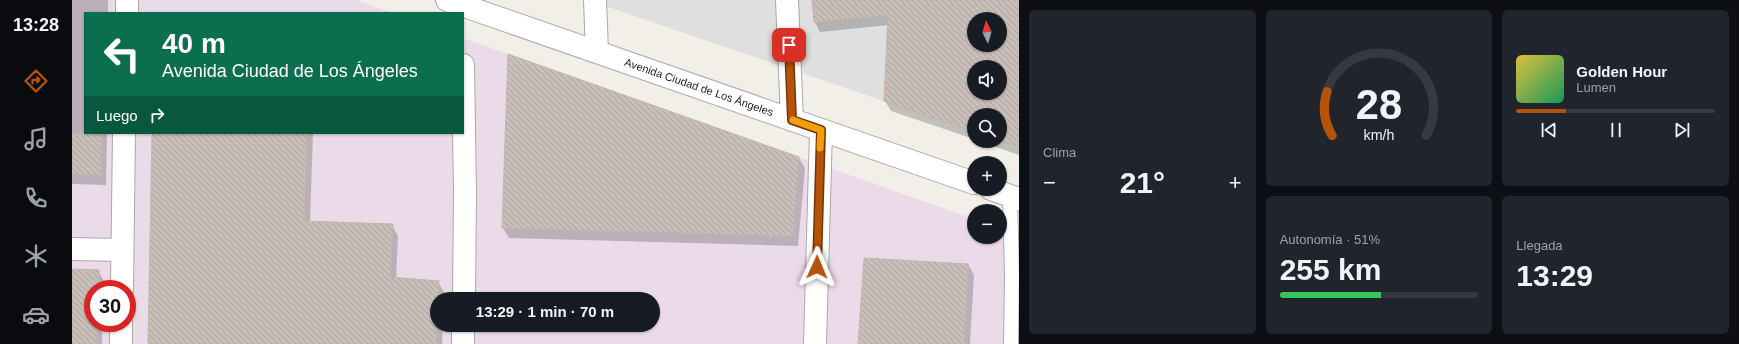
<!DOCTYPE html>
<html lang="es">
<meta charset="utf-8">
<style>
:root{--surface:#171b24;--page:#20242c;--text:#f1f3f6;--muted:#9ea1a6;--line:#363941;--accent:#b45309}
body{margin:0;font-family:Helvetica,sans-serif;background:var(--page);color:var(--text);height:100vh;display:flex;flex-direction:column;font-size:15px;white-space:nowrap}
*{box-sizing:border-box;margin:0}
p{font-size:13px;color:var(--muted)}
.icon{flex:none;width:22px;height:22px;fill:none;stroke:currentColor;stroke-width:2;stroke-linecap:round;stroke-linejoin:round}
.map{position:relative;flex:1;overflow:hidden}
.panel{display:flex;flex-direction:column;gap:10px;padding:10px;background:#0d0f14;width:720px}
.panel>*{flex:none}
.top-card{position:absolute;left:12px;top:12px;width:380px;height:122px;border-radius:0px;box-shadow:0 1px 3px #0004;background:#0b6e4f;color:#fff;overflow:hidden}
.needle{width:26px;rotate:355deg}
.buttons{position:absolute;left:895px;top:12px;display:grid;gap:8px}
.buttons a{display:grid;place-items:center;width:40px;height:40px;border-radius:50%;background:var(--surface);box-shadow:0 1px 3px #0004;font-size:20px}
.speed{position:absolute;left:12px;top:280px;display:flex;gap:8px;font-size:20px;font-weight:700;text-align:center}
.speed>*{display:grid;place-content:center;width:52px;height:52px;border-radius:50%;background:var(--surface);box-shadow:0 1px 3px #0004;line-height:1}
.speed .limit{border:6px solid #d22;background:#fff;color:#111}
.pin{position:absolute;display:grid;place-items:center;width:34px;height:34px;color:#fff;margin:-17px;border-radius:8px;box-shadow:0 2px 6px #0006}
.me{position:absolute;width:44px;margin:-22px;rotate:1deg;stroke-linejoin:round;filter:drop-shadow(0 0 3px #0008)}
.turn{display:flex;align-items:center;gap:14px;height:84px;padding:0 12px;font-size:18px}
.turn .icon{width:52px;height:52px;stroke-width:2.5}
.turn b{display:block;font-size:28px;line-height:34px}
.then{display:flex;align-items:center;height:38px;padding:0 12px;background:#0003;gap:8px;font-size:15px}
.big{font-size:30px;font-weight:700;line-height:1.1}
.panel .card{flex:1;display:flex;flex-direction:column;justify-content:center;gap:6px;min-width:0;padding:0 14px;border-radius:6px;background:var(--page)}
.panel .dial{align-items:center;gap:0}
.dial svg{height:104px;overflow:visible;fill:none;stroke:var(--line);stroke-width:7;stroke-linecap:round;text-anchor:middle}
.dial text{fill:var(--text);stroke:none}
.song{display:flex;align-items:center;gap:12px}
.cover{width:48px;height:48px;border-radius:6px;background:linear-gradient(135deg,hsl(50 70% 55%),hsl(150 70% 35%))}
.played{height:4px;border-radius:2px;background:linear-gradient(90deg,var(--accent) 25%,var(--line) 25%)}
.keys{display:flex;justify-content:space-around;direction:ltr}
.heat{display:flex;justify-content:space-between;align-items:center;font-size:22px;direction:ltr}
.charge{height:6px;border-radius:3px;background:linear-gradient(90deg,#34c759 51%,var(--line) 0)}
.panel .tiles{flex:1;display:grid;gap:10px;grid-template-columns:repeat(3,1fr)}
.card:first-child{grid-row:span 2}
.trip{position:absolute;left:358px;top:292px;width:230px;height:40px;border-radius:20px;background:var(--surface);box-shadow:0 1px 3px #0004;font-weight:700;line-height:40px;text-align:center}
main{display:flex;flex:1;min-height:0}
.menu{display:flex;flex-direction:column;width:72px;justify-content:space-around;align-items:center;background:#090b0e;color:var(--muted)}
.menu .icon{width:28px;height:28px}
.menu .selected{color:var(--accent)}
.menu b{font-size:18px;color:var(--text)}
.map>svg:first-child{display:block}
.residential{fill:#e0dfdf;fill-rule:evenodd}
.industrial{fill:#ebdbe8;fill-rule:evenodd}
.shadow{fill:#0003;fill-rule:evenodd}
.building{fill:url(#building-back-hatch);stroke:#c4b6ab;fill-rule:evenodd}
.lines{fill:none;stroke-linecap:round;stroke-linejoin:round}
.service-casing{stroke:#a9a9a9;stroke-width:16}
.minor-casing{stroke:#a9a9a9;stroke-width:24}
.tertiary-casing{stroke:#a9a9a9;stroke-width:24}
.service{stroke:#fff;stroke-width:14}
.minor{stroke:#fff;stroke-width:22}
.tertiary{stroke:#fff;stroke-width:22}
.route-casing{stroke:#753606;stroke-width:10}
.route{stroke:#b45309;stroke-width:7}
.slow{stroke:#f59e0b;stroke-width:7}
.labels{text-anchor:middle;stroke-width:3.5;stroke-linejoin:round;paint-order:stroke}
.street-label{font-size:11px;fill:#222;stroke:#fff}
</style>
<main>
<nav class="menu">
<b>13:28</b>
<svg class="icon selected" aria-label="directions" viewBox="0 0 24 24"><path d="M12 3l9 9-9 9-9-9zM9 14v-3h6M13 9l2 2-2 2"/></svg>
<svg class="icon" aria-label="music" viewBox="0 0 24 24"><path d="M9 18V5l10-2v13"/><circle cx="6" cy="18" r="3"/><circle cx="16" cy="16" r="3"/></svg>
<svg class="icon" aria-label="phone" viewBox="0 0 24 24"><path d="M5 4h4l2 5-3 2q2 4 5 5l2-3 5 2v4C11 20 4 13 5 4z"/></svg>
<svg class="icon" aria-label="climate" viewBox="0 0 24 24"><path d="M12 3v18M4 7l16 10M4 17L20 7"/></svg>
<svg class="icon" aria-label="car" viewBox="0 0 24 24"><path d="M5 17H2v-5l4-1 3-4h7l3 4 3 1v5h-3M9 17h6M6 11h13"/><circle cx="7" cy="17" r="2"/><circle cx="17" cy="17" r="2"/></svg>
</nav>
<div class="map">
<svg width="947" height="344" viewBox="0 0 947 344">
<defs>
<pattern id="building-back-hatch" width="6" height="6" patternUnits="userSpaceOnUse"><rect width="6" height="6" fill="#c7bfb8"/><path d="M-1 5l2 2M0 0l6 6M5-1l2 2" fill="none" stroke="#aba49e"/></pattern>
</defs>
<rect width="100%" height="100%" fill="#f2efe9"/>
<path class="residential" d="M516 0H947V147L928 141V115H902V132ZM902 19H928V45H902ZM902 67H928V93H902Z"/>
<path class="industrial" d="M0 0H284L321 13H13V133H391V38L902 219V237H928V228L947 235V344H0ZM21 289H55V323H21ZM365 299H581V325H365Z"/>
<g class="shadow">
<polygon points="0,0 36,0 36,13 13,13 13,133 35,133 34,185 0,184"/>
<path d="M741 0H947V155L907 141H928V115H902V139L819 111 813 101 817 25 748 32 743 22ZM902 19H928V45H902ZM902 67H928V93H902Z"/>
<polygon points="437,55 727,158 733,168 726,246 437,238 431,228"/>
<polygon points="81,133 241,133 238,222 320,225 326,236 324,279 366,282 372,292 372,299 365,299 365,325 371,325 370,344 77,344"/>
<polygon points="896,264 902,275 898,344 787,344"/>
<polygon points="0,270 26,271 32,281 32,289 21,289 21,323 31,323 30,344 0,344"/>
</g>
<g class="building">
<path d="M740 0H947V147L928 141V115H902V132L812 101 816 15 742 22ZM902 19H928V45H902ZM902 67H928V93H902Z"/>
<polygon points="436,54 727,157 721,236 430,228"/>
<polygon points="0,133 29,133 29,175 0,174"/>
<polygon points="80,133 235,133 232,221 321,224 318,277 367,281 364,344 76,344"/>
<polygon points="792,258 896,264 892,344 786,344"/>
<polygon points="0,269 27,270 26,289 21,289 21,323 25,323 24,344 0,344"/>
</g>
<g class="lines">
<defs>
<polyline id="service" points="938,196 940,275 939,344"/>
<g id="minor">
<polyline points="523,0 525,52"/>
<polyline points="715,0 720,120"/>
<polyline points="55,13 55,0"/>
<polyline points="391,65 393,194 392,299"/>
<polyline points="0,249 50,250"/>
<polyline points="50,289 52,133"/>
<polyline points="49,344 49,323"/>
<polyline points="391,344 391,325"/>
<polyline points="743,344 749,130"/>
</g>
<g id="tertiary">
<polyline points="375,0 902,183"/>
<polyline points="919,189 947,199"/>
</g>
</defs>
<use href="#service" class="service-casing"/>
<use href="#minor" class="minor-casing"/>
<use href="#tertiary" class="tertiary-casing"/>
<use href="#service" class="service"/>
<use href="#minor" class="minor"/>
<use href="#tertiary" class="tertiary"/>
</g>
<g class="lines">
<defs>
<polyline id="route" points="717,45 720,120 749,130 745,267"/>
</defs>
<use href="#route" class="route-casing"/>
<use href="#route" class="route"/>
<polyline class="slow" points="721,120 749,130 748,148"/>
</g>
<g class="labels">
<g class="street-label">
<text transform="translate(627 87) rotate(19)" y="4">Avenida Ciudad de Los Ángeles</text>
</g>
</g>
</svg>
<div class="buttons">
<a><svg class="needle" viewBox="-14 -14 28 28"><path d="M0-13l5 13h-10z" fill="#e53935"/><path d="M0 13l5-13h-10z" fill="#9ea1a6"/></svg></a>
<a><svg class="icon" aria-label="sound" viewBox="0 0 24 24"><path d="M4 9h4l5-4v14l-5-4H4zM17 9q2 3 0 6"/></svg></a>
<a><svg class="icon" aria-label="search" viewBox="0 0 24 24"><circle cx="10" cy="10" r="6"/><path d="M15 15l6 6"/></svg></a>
<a>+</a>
<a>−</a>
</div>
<div class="speed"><div class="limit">30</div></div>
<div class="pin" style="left:717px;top:45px;background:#d93025"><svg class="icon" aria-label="arrive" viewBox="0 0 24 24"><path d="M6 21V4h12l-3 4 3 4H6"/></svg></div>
<svg class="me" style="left:745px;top:267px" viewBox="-20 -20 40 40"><path d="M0-17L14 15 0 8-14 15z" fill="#b45309" stroke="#fff" stroke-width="4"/></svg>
<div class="trip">13:29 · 1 min · 70 m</div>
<div class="top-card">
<div class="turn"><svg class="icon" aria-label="left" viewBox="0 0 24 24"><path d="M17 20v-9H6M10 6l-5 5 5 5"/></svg><div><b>40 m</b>Avenida Ciudad de Los Ángeles</div></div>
<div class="then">Luego<svg class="icon" aria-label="right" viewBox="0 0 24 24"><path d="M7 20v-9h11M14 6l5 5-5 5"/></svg></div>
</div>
</div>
<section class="panel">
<div class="tiles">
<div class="card"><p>Clima</p>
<div class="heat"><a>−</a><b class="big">21°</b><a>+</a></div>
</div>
<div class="card dial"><svg viewBox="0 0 100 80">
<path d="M14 69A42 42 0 1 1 86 69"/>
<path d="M14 69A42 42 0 0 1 10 35" stroke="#b45309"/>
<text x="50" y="56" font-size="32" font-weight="700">28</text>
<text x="50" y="72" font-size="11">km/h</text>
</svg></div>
<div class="card">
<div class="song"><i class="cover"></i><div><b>Golden Hour</b><p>Lumen</p></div></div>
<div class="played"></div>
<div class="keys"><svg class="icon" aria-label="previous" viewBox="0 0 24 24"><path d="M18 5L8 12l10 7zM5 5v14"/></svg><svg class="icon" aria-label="pause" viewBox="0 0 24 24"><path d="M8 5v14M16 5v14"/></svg><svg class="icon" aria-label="next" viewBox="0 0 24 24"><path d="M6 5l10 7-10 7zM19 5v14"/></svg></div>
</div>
<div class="card"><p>Autonomía · 51%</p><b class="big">255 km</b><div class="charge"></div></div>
<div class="card"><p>Llegada</p><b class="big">13:29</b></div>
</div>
</section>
</main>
